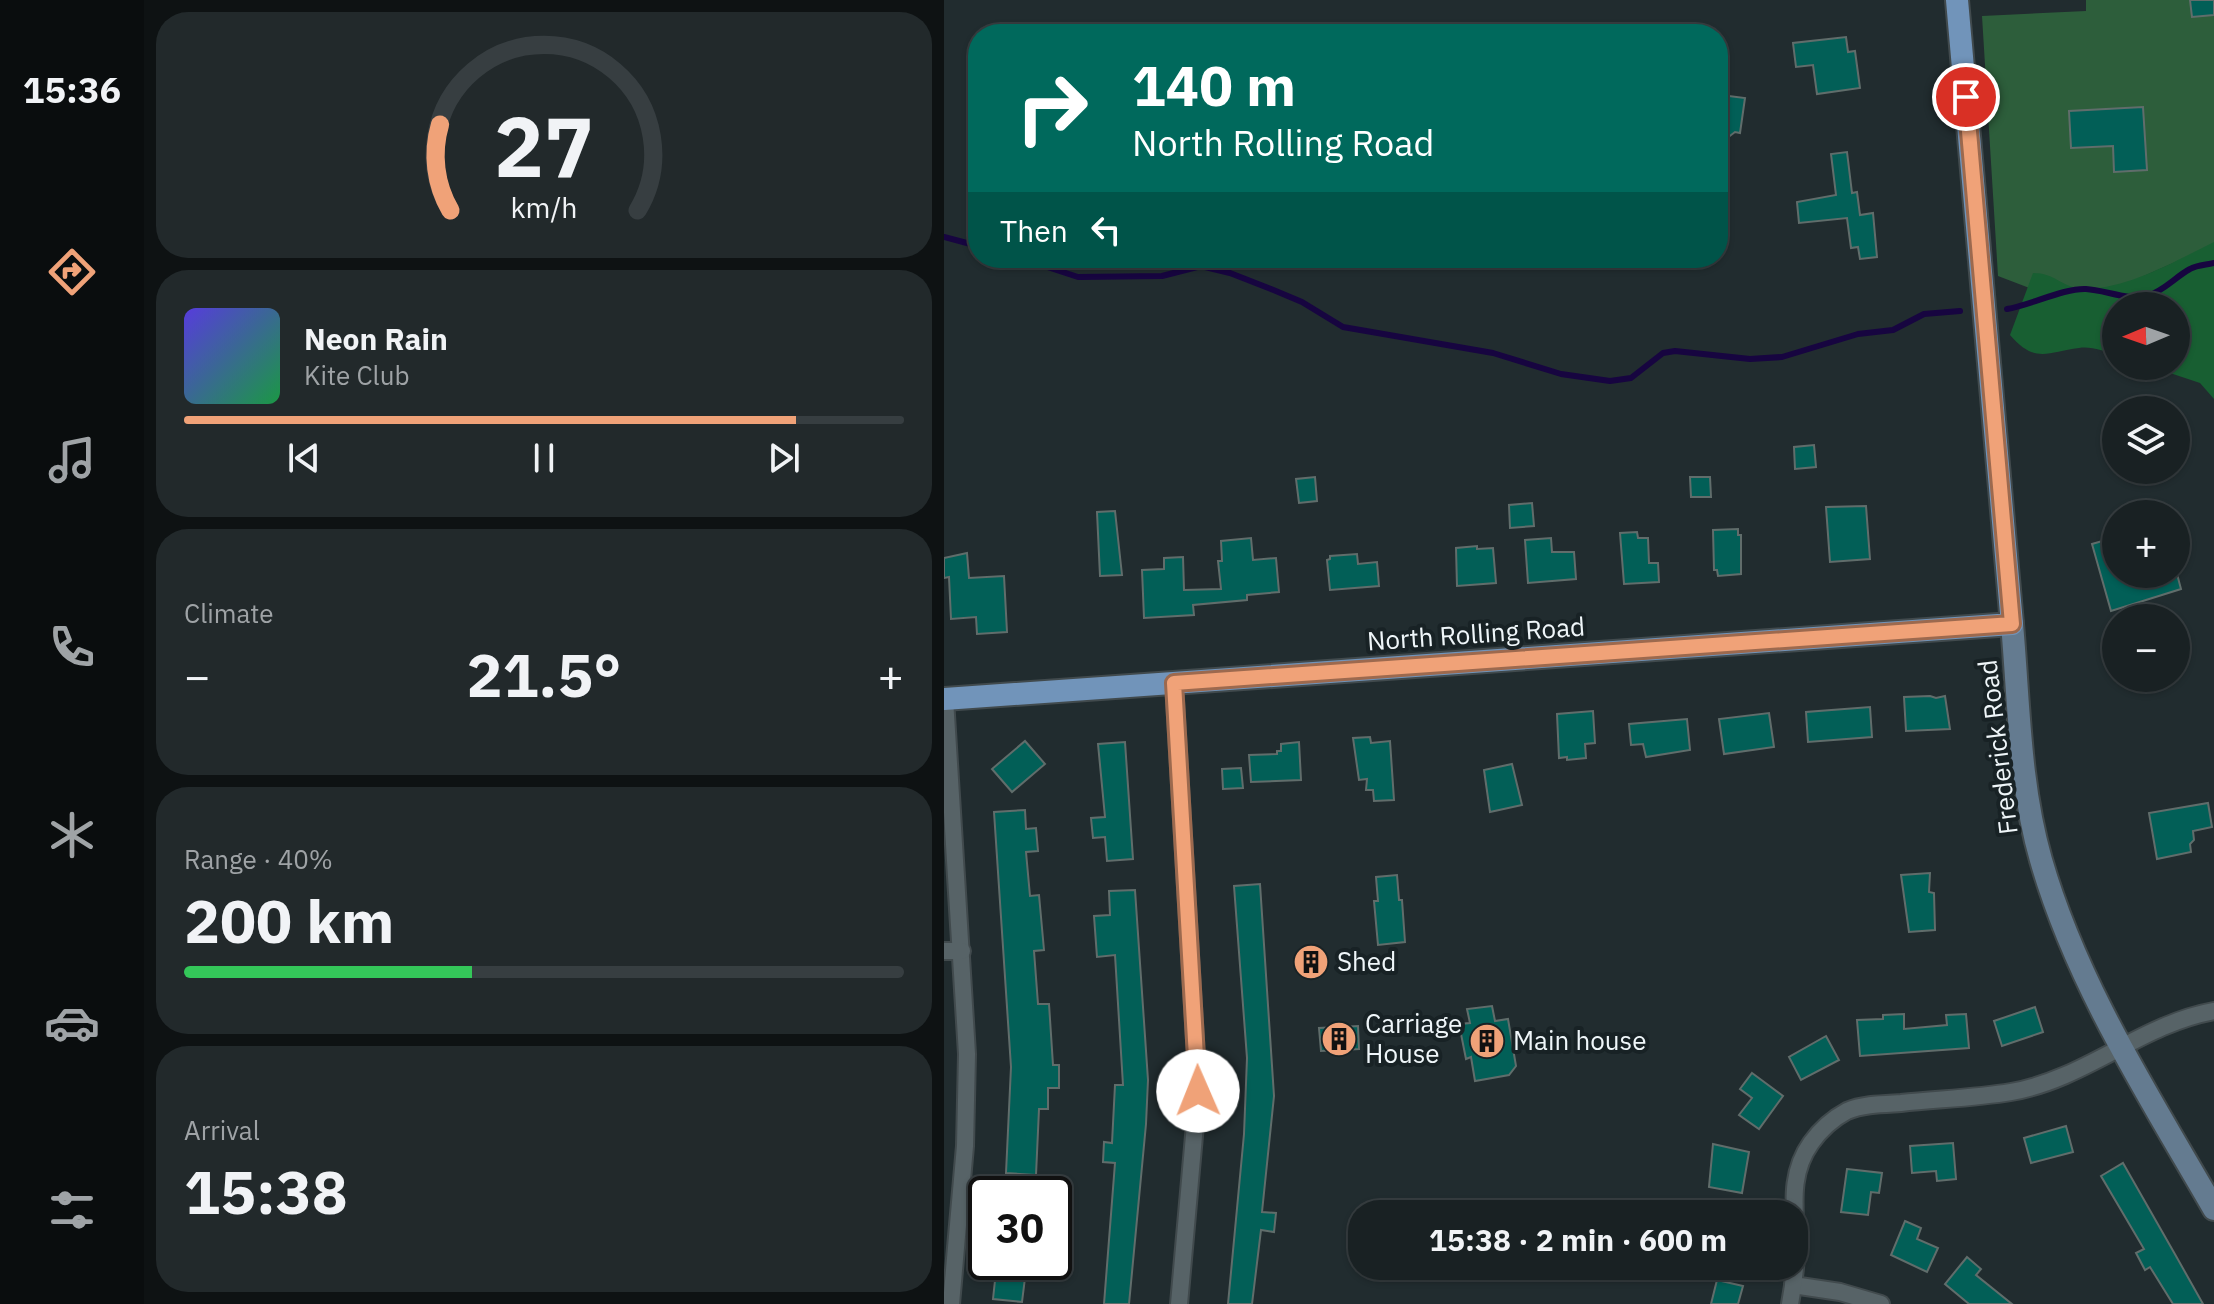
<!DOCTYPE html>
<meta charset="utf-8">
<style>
:root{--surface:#192123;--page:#22292b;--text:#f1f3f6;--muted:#9fa3a6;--line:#373e41;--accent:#f0a278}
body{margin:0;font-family:"IBM Plex Sans",sans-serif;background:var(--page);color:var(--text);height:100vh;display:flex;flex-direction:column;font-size:30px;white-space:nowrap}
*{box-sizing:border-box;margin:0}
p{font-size:26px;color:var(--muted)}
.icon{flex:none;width:44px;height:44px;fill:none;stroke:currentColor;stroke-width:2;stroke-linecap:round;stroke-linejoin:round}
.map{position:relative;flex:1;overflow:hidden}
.drawer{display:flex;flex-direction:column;gap:12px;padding:12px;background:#0e1213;width:800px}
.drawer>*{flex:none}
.guide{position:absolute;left:24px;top:24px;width:760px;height:244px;border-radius:32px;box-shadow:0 2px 6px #0004,0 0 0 2px var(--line);background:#00695c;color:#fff;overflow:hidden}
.needle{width:52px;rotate:268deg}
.controls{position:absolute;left:1158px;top:292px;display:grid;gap:16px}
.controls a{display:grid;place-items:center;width:88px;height:88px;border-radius:50%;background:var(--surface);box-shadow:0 2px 6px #0004,0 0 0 2px var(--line);font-size:40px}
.speed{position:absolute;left:24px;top:1176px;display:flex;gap:16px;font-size:40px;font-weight:700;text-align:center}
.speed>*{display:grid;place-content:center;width:104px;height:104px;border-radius:50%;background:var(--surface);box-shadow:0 2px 6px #0004,0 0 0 2px var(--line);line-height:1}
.speed .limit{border:4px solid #111;border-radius:12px;background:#fff;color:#111}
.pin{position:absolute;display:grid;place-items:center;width:68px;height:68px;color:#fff;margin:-34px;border:4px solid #fff;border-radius:50%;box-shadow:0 2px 8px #0007}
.me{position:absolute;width:88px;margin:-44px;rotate:359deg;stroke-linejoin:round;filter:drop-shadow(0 0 6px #0008)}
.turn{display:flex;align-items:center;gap:28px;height:168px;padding:0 32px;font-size:36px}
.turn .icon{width:104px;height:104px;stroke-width:2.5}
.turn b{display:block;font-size:56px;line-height:68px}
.then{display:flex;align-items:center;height:76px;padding:0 32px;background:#0003;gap:16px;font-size:30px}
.big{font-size:60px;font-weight:700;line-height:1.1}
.drawer .tile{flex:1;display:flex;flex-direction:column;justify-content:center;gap:12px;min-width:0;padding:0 28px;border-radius:32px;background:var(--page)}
.drawer .dial{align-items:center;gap:0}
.dial svg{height:208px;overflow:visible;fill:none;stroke:var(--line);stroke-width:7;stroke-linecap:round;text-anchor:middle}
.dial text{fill:var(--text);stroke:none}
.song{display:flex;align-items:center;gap:24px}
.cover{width:96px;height:96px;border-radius:12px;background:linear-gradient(135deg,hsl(250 70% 55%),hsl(140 70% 35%))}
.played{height:8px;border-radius:4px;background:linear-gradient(90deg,var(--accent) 85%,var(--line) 85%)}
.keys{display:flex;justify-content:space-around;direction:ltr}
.heat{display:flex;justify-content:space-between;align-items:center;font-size:44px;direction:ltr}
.charge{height:12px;border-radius:6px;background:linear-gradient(90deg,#34c759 40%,var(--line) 0)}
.trip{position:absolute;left:404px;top:1200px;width:460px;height:80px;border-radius:32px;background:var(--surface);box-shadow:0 2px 6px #0004,0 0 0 2px var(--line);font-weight:700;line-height:80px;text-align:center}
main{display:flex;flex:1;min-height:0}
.dock{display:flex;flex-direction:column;width:144px;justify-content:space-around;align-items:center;background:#0a0d0e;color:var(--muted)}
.dock .icon{width:56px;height:56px}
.dock .on{color:var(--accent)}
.dock b{font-size:36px;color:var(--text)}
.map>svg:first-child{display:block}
.green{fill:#2d5e3b}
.forest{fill:#185f32}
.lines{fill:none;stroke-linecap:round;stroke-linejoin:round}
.stream{stroke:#170540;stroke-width:6}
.building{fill:#025f57;stroke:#606d6b;stroke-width:2}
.minor-casing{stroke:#414a4d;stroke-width:20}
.secondary-casing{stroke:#414a4d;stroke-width:26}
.primary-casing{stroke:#414a4d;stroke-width:26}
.minor{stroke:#576367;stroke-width:16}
.secondary{stroke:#647b90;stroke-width:22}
.primary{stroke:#7194ba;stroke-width:22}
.route-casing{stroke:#9c694e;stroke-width:20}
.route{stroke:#f0a278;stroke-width:14}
.labels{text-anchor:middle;stroke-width:8;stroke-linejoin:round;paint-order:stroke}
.street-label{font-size:26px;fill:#eff6f9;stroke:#182225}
.poi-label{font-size:26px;fill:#eff6f9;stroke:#182225;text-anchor:start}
</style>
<main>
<nav class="dock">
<b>15:36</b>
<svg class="icon on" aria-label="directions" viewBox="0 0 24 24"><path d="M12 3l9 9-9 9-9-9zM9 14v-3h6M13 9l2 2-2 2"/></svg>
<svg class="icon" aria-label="music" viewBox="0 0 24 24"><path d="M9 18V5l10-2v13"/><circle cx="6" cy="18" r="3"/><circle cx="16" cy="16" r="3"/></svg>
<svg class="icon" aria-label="phone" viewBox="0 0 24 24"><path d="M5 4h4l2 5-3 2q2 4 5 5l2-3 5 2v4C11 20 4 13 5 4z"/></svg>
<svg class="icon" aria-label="climate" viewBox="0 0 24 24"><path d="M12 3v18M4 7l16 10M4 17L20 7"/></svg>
<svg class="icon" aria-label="car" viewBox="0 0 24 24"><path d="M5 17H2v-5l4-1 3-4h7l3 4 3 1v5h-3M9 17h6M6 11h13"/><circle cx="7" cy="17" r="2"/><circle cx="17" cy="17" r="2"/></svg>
<svg class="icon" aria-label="filters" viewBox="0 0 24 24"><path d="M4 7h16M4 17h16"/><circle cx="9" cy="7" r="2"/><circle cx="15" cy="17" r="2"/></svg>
</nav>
<section class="drawer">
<div class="tile dial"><svg viewBox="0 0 100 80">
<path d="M14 69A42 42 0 1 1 86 69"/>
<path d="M14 69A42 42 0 0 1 10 36" stroke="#f0a278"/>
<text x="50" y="56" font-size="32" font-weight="700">27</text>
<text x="50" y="72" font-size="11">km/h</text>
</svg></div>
<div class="tile">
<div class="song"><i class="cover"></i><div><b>Neon Rain</b><p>Kite Club</p></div></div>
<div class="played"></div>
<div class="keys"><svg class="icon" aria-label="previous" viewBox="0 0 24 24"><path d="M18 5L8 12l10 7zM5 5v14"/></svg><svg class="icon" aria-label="pause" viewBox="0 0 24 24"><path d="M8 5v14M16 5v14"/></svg><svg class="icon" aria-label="next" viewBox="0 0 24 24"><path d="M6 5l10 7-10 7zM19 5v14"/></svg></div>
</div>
<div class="tile"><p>Climate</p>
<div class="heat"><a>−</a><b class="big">21.5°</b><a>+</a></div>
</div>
<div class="tile"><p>Range · 40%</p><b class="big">200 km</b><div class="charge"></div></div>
<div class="tile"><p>Arrival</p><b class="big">15:38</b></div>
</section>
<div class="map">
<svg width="1270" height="1304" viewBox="0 0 1270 1304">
<rect width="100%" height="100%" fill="#212c2f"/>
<polygon class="green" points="1142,0 1270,0 1270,245 1132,306 1054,276 1038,16 1142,11"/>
<path class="forest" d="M1270 242V399L1256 383 1205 366H1232V306H1172V355C1160 351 1147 346 1135 348 1103 352 1091 364 1066 335L1089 273C1111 273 1118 287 1135 288 1177 293 1233 260 1270 242Z"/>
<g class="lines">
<g class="stream">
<polyline points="0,237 34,246"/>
<polyline points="76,258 134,277 218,276 257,266 286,273 327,289 358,302 399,327 549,353 617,374 666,381 687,378 719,353 731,351 806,359 838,357 914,334 949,330 980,314 1016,311"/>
<path d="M1063 309C1087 305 1120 288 1142 289 1161 290 1185 301 1203 296 1220 291 1231 277 1246 269 1253 265 1262 265 1270 263"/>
</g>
</g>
<g class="building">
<polygon points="1246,0 1270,0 1270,15 1248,17"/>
<polygon points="902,37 904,52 911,51 916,88 873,94 869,65 852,67 849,43"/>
<polygon points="777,95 801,98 796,133 791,132 774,145"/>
<polygon points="1199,107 1203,170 1170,172 1169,146 1127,148 1125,111"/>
<polygon points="903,152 908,193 913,192 916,215 929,213 933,257 916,259 914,247 907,248 903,218 855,223 853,202 892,195 887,154"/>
<polygon points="870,445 872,467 851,469 850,447"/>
<polygon points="371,477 373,501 355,503 352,479"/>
<polygon points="746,477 766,477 767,497 747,497"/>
<polygon points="588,503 590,526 566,528 565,505"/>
<polygon points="922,506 926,559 886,562 882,507"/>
<polygon points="171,511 178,575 156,576 153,512"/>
<polygon points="794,529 794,535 797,535 797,574 774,576 773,570 770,570 769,530"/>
<polygon points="693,532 694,538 704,538 705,563 714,563 715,582 680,584 676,533"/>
<polygon points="1172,537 1172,574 1233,574 1237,589 1167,611 1148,544"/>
<polygon points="307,538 309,560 332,558 335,592 303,595 303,600 249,605 250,615 200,618 198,570 220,569 220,558 239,557 240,590 277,589 274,561 278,561 277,541"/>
<polygon points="607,538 608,552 630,552 632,579 584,583 581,540"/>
<polygon points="533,546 533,549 549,548 552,583 513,586 512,548"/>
<polygon points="23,553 25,578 60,576 63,632 33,634 32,617 7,619 5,577 0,578 0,558"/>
<polygon points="413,554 414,564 433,562 435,586 386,590 383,560 386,559 386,556"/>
<polygon points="986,696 992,698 1001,696 1006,729 962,731 960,697"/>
<polygon points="926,707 928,737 864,742 862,712"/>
<polygon points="649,711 651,743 641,744 642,758 623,760 623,757 615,758 613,714"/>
<polygon points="825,713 830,747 780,754 775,719"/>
<polygon points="743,719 746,750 702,757 699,744 687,745 685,724"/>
<polygon points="426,737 427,743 446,741 450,800 430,801 429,790 422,790 423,779 415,780 409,738"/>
<polygon points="81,741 101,764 68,792 48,769"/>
<polygon points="181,742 189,859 163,861 161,837 149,838 147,818 161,817 154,744"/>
<polygon points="355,742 357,780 307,782 305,755 333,754 333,751 337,751 337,744"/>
<polygon points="568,764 578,805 546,812 540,770"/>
<polygon points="297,768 299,788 279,789 278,769"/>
<polygon points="1264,803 1268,827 1249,831 1250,840 1246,844 1247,852 1213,859 1205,813"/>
<polygon points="81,810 82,829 92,828 94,851 82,852 86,896 95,895 100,950 90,951 94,1004 105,1004 109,1065 115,1065 115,1088 104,1088 104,1109 95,1109 92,1175 62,1173 67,1067 50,812"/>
<polygon points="986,873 985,892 990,893 991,930 965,932 957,875"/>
<polygon points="453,875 455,900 458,900 461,942 434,945 430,901 434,901 432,877"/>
<polygon points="316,884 330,1096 318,1212 332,1213 330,1232 317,1230 308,1304 284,1304 300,1134 303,1058 290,886"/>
<polygon points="191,890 204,1080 202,1124 185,1304 160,1304 171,1163 159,1162 160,1142 168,1143 171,1085 179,1085 171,955 153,957 150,916 166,915 165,891"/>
<polygon points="548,1006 551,1021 564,1019 572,1066 565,1075 531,1081 527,1057 522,1059 515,1024 526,1023 523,1009"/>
<polygon points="1091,1007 1099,1032 1058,1046 1050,1021"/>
<polygon points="960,1014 960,1029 1003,1025 1002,1015 1022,1014 1025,1048 916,1056 913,1020 939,1019 939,1015"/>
<polygon points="414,1026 415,1049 377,1051 375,1028"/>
<polygon points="882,1036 895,1060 857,1080 845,1057"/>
<polygon points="808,1073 839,1096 815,1129 795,1115 808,1098 796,1089"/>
<polygon points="1122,1126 1129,1152 1087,1163 1080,1138"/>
<polygon points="1009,1143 1012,1179 993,1181 992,1171 968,1173 966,1146"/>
<polygon points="769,1144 805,1152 798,1193 765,1187"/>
<polygon points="1179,1163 1232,1256 1259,1304 1229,1304 1206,1267 1201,1270 1192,1253 1200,1249 1157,1176"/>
<polygon points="903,1169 938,1173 935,1193 927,1192 924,1215 897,1212"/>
<polygon points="961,1221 977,1228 973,1239 994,1248 983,1272 947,1255"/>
<polygon points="1023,1257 1037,1269 1032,1275 1068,1304 1025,1304 1001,1284"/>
<polygon points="53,1262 83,1262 78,1302 49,1299"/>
<polygon points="773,1280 799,1286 794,1304 767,1304"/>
</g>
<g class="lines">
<defs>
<g id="minor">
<polyline points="230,683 254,1091 235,1304"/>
<polyline points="1,699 23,1054 21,1146 7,1304"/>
<polyline points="0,951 18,951"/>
<polyline points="849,1285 896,1292 937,1304"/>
<path d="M846 1304C849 1288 851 1272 852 1255 853 1216 842 1178 867 1143 877 1129 888 1119 903 1111 919 1104 940 1104 957 1103 994 1099 1031 1098 1067 1092 1142 1079 1197 1024 1270 1011"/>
</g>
<path id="secondary" d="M1068 624C1075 702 1075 784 1097 860 1133 985 1205 1096 1270 1209"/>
<polyline id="primary" points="0,699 1068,624 1013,0"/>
</defs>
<use href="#minor" class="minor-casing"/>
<use href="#secondary" class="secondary-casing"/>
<use href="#primary" class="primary-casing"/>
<use href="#minor" class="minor"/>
<use href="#secondary" class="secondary"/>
<use href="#primary" class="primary"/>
</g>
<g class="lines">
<defs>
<polyline id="route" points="254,1091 230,683 1068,624 1022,97"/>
</defs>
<use href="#route" class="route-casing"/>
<use href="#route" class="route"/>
</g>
<defs>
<symbol id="building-disc" viewBox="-11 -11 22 22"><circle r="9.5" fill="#f0a278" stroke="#182225"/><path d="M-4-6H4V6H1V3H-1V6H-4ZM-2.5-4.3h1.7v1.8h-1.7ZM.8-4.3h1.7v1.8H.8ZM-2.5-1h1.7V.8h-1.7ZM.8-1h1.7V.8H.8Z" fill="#111"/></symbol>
</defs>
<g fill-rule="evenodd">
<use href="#building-disc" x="347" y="942" width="40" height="40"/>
<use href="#building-disc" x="375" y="1019" width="40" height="40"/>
<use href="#building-disc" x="523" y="1021" width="40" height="40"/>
</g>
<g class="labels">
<g class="street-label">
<text transform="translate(532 634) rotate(-4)" y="9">North Rolling Road</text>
<text transform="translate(1054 747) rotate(-97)" y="9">Frederick Road</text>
</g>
<g class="poi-label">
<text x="393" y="971">Shed</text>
<text x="421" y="1033">Carriage<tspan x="421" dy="30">House</tspan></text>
<text x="569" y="1050">Main house</text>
</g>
</g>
</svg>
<div class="controls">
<a><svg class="needle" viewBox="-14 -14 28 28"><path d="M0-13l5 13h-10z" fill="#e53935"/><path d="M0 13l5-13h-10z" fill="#9fa3a6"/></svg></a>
<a><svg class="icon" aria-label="layers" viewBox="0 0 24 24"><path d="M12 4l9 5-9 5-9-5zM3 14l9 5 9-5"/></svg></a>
<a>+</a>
<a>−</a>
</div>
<div class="speed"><div class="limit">30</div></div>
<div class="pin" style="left:1022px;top:97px;background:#d93025"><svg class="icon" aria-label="arrive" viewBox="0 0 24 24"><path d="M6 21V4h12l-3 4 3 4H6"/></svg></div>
<svg class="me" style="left:254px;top:1091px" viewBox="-20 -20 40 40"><circle r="19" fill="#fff"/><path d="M0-13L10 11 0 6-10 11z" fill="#f0a278"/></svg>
<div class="trip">15:38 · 2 min · 600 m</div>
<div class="guide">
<div class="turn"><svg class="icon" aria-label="right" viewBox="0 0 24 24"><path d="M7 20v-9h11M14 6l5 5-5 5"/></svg><div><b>140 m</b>North Rolling Road</div></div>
<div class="then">Then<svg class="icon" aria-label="left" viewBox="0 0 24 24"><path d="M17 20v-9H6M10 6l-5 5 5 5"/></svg></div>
</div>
</div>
</main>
